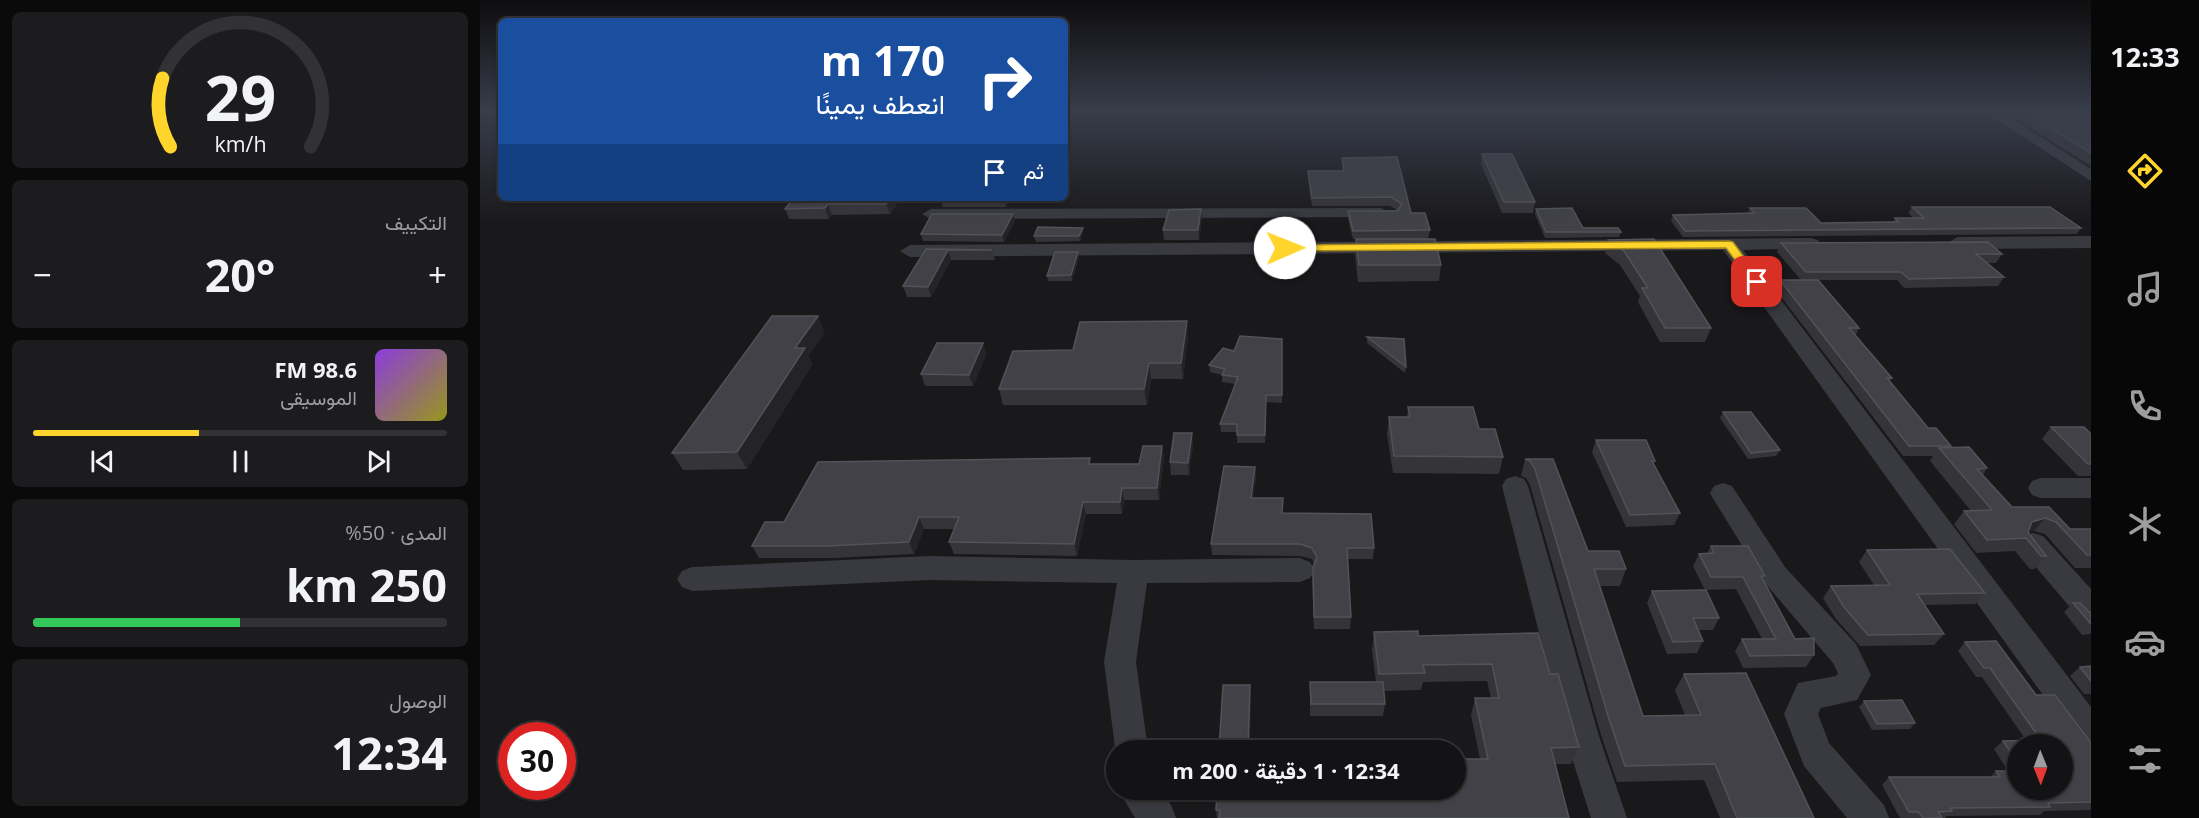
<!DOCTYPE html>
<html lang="ar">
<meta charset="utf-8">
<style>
:root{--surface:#131214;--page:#1c1b1d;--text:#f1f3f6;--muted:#9d9ea0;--line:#323234;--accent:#ffd52c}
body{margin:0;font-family:"Open Sans",Vazirmatn,sans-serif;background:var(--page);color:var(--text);direction:rtl;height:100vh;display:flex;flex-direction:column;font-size:22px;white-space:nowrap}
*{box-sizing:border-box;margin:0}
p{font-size:20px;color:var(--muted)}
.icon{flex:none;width:33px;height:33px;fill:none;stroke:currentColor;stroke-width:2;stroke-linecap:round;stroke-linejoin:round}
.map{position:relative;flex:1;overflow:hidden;direction:ltr}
.panel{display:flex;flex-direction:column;gap:12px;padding:12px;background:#0a0a0b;width:480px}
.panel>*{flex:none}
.guide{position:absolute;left:18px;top:18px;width:570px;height:183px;border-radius:9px;box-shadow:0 2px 4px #0004,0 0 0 2px var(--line);direction:rtl;background:#1a4fa0;color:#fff;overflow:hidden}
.needle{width:39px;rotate:179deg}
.buttons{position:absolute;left:1527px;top:734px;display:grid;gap:12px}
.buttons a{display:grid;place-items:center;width:66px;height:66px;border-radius:50%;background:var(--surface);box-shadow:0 2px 4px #0004,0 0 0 2px var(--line);font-size:30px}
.speed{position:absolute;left:18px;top:722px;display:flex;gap:12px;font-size:30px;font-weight:700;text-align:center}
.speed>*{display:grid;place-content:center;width:78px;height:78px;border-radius:50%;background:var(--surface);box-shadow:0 2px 4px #0004,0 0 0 2px var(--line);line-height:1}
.speed .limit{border:9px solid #d22;background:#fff;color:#111}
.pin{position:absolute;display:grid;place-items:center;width:51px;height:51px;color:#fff;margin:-26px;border-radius:12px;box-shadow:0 3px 9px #0006}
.me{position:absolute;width:66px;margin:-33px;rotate:89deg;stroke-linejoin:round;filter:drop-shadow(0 0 4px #0008)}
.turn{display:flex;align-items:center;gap:21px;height:126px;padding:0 24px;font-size:27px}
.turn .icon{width:78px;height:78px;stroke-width:2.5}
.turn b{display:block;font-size:42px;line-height:51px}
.then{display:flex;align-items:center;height:57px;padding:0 24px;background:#0003;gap:12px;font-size:22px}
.big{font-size:45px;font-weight:700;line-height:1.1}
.panel .tile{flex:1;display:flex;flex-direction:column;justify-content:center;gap:9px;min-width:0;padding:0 21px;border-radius:9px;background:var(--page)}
.panel .dial{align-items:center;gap:0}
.dial svg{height:156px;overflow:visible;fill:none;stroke:var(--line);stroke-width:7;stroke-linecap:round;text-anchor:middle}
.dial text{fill:var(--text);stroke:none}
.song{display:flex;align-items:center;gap:18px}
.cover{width:72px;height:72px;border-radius:9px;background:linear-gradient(135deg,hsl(270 70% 55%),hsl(60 70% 35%))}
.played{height:6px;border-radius:3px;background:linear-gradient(90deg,var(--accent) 40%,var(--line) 40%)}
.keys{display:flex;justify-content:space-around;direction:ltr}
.heat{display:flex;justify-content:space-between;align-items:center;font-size:33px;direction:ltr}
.charge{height:9px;border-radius:4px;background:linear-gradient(90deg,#34c759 50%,var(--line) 0)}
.trip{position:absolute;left:626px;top:740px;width:360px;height:60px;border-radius:30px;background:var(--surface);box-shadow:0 2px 4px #0004,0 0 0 2px var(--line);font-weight:700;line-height:60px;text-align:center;direction:rtl}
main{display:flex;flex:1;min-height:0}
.menu{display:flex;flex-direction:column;width:108px;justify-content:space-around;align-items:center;background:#080708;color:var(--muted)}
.menu .icon{width:42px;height:42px}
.menu .on{color:var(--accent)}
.menu b{font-size:27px;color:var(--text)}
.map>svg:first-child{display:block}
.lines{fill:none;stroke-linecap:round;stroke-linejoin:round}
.minor{fill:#393940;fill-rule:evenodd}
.wall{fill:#353439;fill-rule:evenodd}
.shaded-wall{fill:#242327}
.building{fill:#414147;stroke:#525259;stroke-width:1.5}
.route{fill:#ffd52c;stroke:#a68a1d;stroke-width:1.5}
</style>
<main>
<nav class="menu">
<b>12:33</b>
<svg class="icon on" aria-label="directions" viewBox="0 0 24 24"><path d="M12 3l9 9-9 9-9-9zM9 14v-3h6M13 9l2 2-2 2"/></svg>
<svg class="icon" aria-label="music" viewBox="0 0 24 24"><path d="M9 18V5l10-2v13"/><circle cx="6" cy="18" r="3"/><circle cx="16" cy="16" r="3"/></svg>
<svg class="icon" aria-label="phone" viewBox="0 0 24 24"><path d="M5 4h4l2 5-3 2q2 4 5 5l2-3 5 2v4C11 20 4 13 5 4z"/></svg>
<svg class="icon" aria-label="climate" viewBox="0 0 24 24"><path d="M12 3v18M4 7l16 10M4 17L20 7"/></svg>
<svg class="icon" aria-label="car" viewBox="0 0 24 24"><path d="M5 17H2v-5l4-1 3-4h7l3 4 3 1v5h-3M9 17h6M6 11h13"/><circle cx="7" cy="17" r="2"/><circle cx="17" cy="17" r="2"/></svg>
<svg class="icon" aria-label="filters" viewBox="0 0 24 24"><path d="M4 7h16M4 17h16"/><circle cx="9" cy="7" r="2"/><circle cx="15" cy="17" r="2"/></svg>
</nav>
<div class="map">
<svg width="1611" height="818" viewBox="0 0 1611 818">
<rect width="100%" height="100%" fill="#19181b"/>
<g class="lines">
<g class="minor">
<polygon points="1502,110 1518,110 1611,169 1611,181"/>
<polygon points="901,208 910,213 907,217 451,219 442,214 451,209"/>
<polygon points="1611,236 1611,248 1477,249 1468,243 1477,237"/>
<polygon points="1331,238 1338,240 1340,244 1338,248 1263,250 1611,707 1611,750 1599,745 1243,250 430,257 420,251 430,245"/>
<polygon points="1035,476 1044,479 1048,486 1119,736 1147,818 1111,818 1085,736 1022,486 1026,479"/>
<polygon points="1561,478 1611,478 1611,498 1561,498 1552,495 1548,488 1552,481"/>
<polygon points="1243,483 1252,486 1305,567 1376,644 1391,675 1377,700 1341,708 1338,714 1349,743 1404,805 1409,818 1367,818 1324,766 1304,714 1318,683 1356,676 1358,673 1353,663 1285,583 1234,500 1230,493 1234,486"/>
<polygon points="1553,533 1563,536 1611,589 1611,623 1600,619 1543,552 1539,544 1543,536"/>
<polygon points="450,556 654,560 820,558 830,562 835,570 830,578 820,582 667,583 656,662 668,750 636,750 636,755 624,662 637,583 450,580 212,591 202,587 197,579 202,571 212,567"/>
<polygon points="638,789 679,789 691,805 696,818 655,818"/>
</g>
</g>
<g class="wall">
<polygon points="1522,110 1611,110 1611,166"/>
<polygon points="1002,154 1055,202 1053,213 1022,213 1001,164"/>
<polygon points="917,157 931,213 950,230 948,239 961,265 959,281 878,282 875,255 876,239 873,239 868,219 868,211 917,210 910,206 832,206 828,179 828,171 863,171 862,158"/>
<polygon points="421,198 410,214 352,215 349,219 309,219 305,209"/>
<polygon points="460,198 530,198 526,207 463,207"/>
<polygon points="1432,207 1601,228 1597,234 1203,237 1191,221 1193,215 1268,213 1270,208 1341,223 1413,222 1415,218 1434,218 1428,213"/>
<polygon points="1056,209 1103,228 1141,232 1139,237 1065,238 1055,214"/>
<polygon points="533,214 535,221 524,242 443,241 441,234"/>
<polygon points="722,220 719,240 684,240 683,230"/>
<polygon points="603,233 600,241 556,242 554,236"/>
<polygon points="1174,239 1231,328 1225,342 1180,342 1158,302 1160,296 1140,265 1125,253 1129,240"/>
<polygon points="1301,243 1522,254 1516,263 1506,263 1524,277 1518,286 1424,288 1417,280 1339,280 1379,328 1375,336 1412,378 1410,381 1448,428 1471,446 1470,448 1507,468 1503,475 1532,507 1569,507 1590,529 1611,529 1611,568 1595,568 1565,534 1554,531 1548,533 1566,556 1554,569 1550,569 1535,551 1496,553 1474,524 1484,511 1491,511 1450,461 1453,456 1423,456 1295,289 1300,280 1321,280 1297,252"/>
<polygon points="446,249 512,250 515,260 471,260 451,297 427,297 423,286"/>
<polygon points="598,252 599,258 592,281 568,281 567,276"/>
<polygon points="345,332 328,356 332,365 267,469 203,470 192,453"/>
<polygon points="708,337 703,379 671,379 667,405 523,405 519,389 593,350"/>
<polygon points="887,337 926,367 925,373 887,343"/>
<polygon points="802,339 802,403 786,402 785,443 757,443 757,432 741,432 740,424 755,384 742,382 742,375 730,372 729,365 754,351"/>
<polygon points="503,343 506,355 493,386 445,386 441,374"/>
<polygon points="928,407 999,429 1023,457 1019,474 913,473 907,434 909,417 927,417"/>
<polygon points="1243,412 1300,450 1296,456 1268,459 1240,418"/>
<polygon points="1571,427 1611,434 1611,476 1598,476 1562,439"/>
<polygon points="1116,440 1175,461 1174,464 1200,513 1194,525 1146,527 1112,452"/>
<polygon points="713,445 709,475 691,475 690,462"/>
<polygon points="682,446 684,458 679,500 644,500 642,514 606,514 597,556 474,554 469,542 474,529 444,529 434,554 353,558 279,558 272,546 611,464 659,464"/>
<polygon points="1045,459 1073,459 1108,551 1146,569 1140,586 1119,586 1163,716 1205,715 1195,690 1204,674 1334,818 1240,818 1224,780 1137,782 1121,735 1050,485 1046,478 1041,476"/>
<polygon points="775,467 776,479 773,498 803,513 894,548 893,559 868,559 871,617 870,629 834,629 832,579 833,567 834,564 832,559 820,556 732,555 731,544"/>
<polygon points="1231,546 1285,576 1283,580 1315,639 1334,655 1326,667 1263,668 1255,651 1262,639 1282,639 1256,589 1225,590 1213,566 1219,554 1227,553"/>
<polygon points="1387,550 1505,593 1495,604 1444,605 1464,634 1454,645 1380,646 1356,619 1343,598 1351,586 1394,585 1379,562"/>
<polygon points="1172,591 1239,618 1233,630 1218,630 1223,641 1217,653 1187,654 1167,603"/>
<polygon points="1593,603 1611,612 1611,634 1602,635 1584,612"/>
<polygon points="894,632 938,636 1070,674 1099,747 1091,764 1075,764 1089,818 737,818 736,810 768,792 824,792 824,789 975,789 1000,759 991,715 995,698 1011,698 1007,681 943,682 941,690 903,691 905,704 903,716 830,716 830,682 896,682 892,650"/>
<path d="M1485 642 1556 695 1611 743V810L1564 811 1560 815 1467 816 1465 818H1420L1402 785 1409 777H1510L1516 771H1528L1514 749 1523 741 1546 740 1502 677H1496L1478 651ZM1538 744 1582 789H1538Z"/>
<polygon points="1611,666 1611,694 1604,694 1590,676 1600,667"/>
<polygon points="1384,701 1435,723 1430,729 1392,730 1379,707"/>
</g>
<g class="shaded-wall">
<polygon points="410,198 421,198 410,214 406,204"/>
<polygon points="524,198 530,198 526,207"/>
<polygon points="348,204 352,215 349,219 345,208"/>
<polygon points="721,209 722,220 719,240 718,230"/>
<polygon points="533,214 535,221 524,242 522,235"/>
<polygon points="603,228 603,233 600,241 599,236"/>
<polygon points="468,250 471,260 451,297 448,287"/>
<polygon points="598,252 599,258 592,281 591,275"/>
<polygon points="338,316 345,332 328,356 332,365 267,469 257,452 315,348"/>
<polygon points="707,321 708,337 703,379 701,363"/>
<polygon points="503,343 506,355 493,386 489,375"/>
<polygon points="669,363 671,379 667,405 664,389"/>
<polygon points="712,433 713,445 709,475 708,463"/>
<polygon points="682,446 684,458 679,500 677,488"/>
<polygon points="775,467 776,479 772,509 771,498"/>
<polygon points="642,488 644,500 642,514 640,502"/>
<polygon points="603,502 606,514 597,556 594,544"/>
<polygon points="439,517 444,529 434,554 429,542"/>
<polygon points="1565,518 1554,531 1541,535 1552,522"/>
<polygon points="770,685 771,702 770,750 768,750"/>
</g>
<g class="building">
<polygon points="1540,110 1611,110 1611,153"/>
<polygon points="1002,154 1032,154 1055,202 1024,202"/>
<polygon points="917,157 931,213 945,213 950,230 873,231 868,211 917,211 922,204 911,197 832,198 828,171 864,171 862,158"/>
<polygon points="314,198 410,198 406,204 348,204 345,208 305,209"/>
<polygon points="1432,207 1570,207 1601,228 1205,231 1193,215 1275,213 1270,208 1326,208 1341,223 1411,222 1419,222 1415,218 1444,218"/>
<polygon points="1092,208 1103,228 1138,228 1141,232 1066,232 1056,209"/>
<polygon points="721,209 718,230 683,230 689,210"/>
<polygon points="452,214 533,214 522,235 441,234"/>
<polygon points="558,227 603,228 599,236 554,236"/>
<polygon points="876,239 955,239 961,265 879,265"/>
<polygon points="1174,239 1231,328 1185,328 1162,288 1168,288 1144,251 1129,240"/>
<polygon points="1508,242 1522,254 1496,254 1524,277 1429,279 1421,272 1326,272 1301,243"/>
<polygon points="446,249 512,250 468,250 448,287 423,286"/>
<polygon points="575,252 598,252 591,275 567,276"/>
<polygon points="1300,280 1338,280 1379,328 1369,328 1412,378 1407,378 1448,428 1456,428 1471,446 1429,446"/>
<polygon points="292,316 338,316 315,348 325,348 257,452 192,453"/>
<polygon points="707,321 701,363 669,363 664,389 519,389 533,351 593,350 600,322"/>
<polygon points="760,336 802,339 802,395 786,395 785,435 757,435 757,424 740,424 758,377 742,375 745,369 729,365 743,348 754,351"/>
<polygon points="887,337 924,339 926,367"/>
<polygon points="457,343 503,343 489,375 441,374"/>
<polygon points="928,407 993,407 999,429 1015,429 1023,457 914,456 909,417 930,417"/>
<polygon points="1243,412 1271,412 1300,450 1271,453"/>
<polygon points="1571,427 1604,427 1611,434 1611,464 1608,464"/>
<polygon points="694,433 712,433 708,463 690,462"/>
<polygon points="1116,440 1166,440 1175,461 1172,461 1200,513 1150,515"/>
<polygon points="663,446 682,446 677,488 642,488 640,502 603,502 594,544 469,542 479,517 439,517 429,542 347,546 272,546 285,522 304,522 338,462 610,458 609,464 659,464"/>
<polygon points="1489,447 1507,468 1497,469 1532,507 1569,507 1590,529 1611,529 1611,555 1607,555 1576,522 1565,518 1552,522 1548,532 1566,556 1561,556 1546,538 1507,540 1484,511 1512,510 1459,448"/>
<polygon points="1045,459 1073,459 1108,551 1139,551 1146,569 1114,569 1163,716 1221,715 1204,674 1266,673 1334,818 1257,818 1235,764 1145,766 1129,719 1055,469 1050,461"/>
<polygon points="744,466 775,467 771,498 803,498 802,513 891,514 894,548 867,548 871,617 834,617 833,567 837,557 832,548 820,544 731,544"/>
<polygon points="1231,546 1268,546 1285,576 1281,576 1315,639 1334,638 1334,655 1270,656 1262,639 1296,639 1263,577 1231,577 1219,554 1234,553"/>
<polygon points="1470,549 1505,593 1437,594 1464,634 1388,635 1364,607 1351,586 1410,585 1387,550"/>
<polygon points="1226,590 1239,618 1213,618 1223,641 1193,642 1172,591"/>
<polygon points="1593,603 1600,603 1609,612 1611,612 1611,624"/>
<polygon points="938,631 938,636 1058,633 1070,674 1078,674 1099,747 1071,748 1089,818 739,818 740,810 736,810 737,789 767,789 767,792 825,792 825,789 975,789 975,759 1008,759 995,698 1019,698 1012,664 943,665 945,673 899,674 894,632"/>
<polygon points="1516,641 1556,695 1575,695 1611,743 1611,802 1568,803 1570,807 1471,808 1472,811 1458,812 1462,818 1443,818 1439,812 1429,812 1409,777 1520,777 1516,771 1538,771 1538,789 1582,789 1582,744 1538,744 1538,763 1523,741 1561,740 1510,668 1504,668 1485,642"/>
<polygon points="1611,666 1611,681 1600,667"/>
<polygon points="830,682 903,682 905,704 831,704"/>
<polygon points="743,685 770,685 768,750 739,750"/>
<polygon points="1422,700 1435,723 1397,724 1384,701"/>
<polygon points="824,745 841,745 841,749 897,749 897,750 824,750"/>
</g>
<linearGradient id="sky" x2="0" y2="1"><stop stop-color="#0e0d0f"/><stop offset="0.49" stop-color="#383d4a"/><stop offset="1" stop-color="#383d4a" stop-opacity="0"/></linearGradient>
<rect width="1611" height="224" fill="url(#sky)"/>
<polygon class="route" points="1249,241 1253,242 1281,280 1281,285 1273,285 1246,248 805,251 799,248 805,245"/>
</svg>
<div class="buttons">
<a><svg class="needle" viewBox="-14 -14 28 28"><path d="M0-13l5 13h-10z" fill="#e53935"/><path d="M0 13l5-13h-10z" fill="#9d9ea0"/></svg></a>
</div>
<div class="speed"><div class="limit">30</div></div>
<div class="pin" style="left:1277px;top:282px;background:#d93025"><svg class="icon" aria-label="arrive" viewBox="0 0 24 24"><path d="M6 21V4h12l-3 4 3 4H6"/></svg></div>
<svg class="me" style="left:805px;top:248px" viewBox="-20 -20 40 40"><circle r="19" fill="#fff"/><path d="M0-13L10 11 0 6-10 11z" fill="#ffd52c"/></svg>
<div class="trip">12:34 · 1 دقيقة · 200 m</div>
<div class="guide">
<div class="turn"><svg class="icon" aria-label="right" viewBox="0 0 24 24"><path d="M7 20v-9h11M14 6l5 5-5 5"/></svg><div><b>170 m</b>انعطف يمينًا</div></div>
<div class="then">ثم<svg class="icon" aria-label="arrive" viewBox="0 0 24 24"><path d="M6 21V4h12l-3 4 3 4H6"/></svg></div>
</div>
</div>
<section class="panel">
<div class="tile dial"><svg viewBox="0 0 100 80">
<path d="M14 69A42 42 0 1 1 86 69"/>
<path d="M14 69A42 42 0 0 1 10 34" stroke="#ffd52c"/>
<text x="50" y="56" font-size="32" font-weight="700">29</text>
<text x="50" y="72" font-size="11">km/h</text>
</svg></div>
<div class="tile"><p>التكييف</p>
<div class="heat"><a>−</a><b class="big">20°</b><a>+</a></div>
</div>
<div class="tile">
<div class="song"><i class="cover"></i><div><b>98.6 FM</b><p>الموسيقى</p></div></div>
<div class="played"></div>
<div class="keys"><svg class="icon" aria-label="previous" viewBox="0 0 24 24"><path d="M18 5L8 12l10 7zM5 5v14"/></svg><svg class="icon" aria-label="pause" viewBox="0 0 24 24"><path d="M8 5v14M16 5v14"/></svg><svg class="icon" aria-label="next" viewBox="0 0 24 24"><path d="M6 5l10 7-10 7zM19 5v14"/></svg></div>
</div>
<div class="tile"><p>المدى · 50%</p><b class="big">250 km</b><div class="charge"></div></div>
<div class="tile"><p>الوصول</p><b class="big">12:34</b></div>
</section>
</main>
